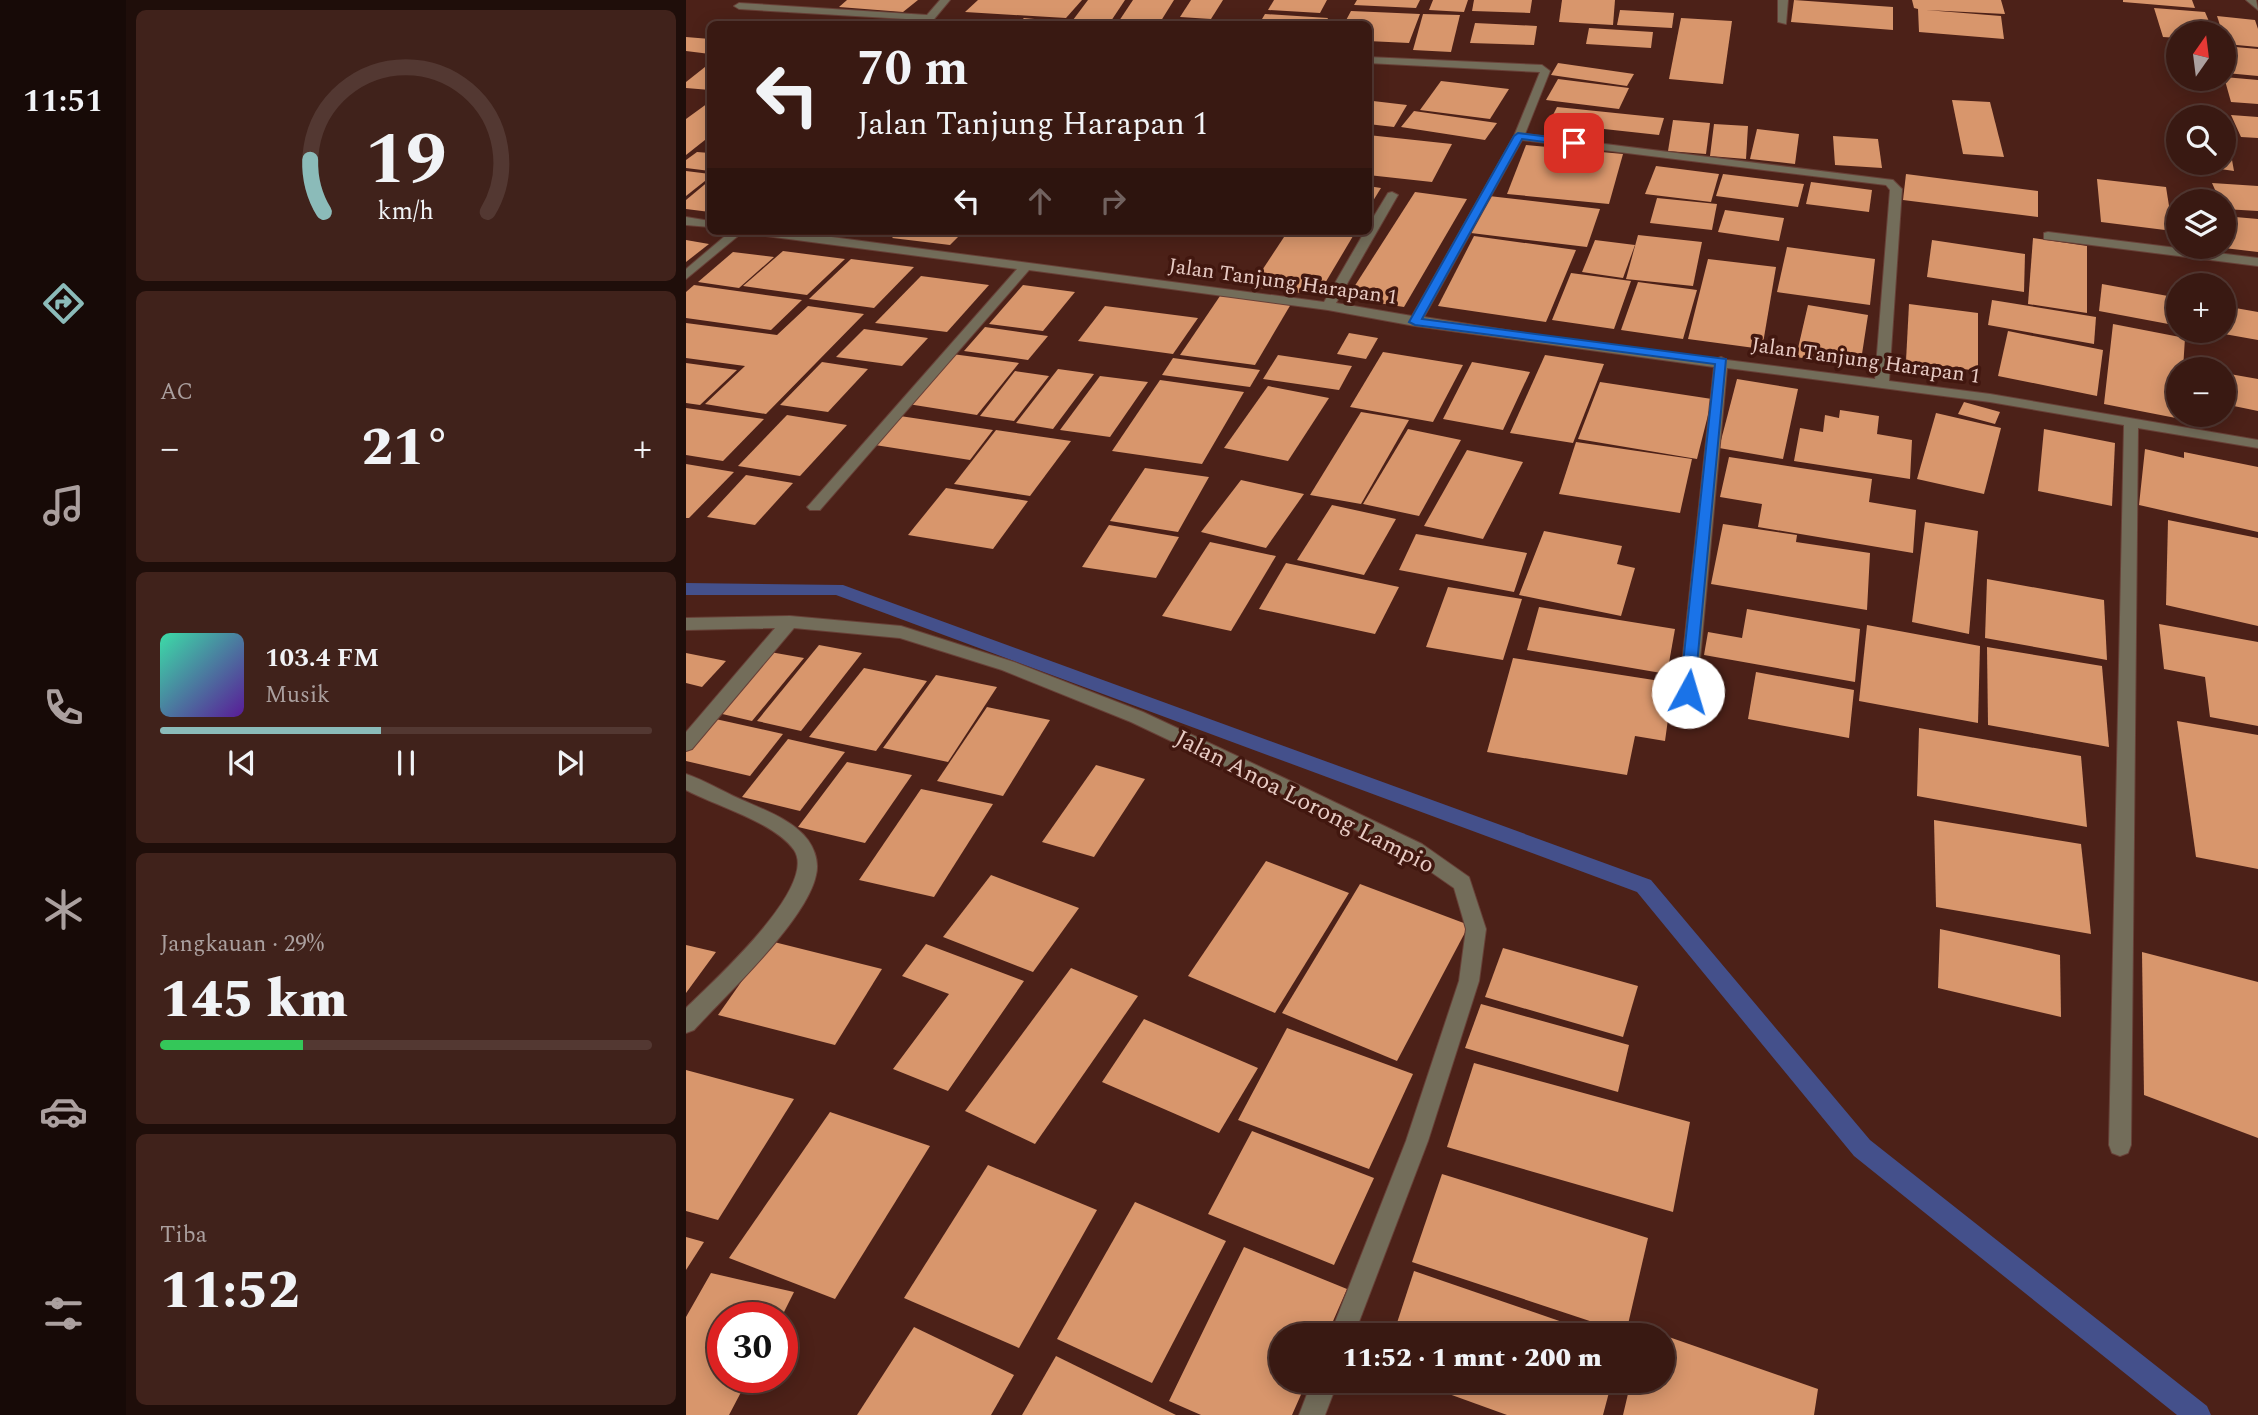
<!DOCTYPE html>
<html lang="id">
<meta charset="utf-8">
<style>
:root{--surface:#391912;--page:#40221b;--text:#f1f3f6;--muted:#aba09f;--line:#533832;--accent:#8bbbb9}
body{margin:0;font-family:Spectral,serif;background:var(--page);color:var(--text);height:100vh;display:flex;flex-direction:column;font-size:26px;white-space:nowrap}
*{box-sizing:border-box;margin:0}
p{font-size:23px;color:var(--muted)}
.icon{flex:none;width:38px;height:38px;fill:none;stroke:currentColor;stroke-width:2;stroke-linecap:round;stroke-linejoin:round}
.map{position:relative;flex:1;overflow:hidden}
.side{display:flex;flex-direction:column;gap:10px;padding:10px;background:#1f0e0a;width:560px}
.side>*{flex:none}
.hud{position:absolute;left:21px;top:21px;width:665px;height:214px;border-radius:10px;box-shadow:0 4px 18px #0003,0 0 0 2px var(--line);background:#391912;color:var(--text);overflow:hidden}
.needle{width:46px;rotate:14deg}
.fabs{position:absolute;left:1480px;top:21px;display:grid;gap:14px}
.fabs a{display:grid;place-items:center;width:70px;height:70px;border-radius:50%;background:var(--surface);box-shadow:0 4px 18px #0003,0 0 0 2px var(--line);font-size:35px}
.speed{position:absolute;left:21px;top:1302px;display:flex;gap:14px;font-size:35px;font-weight:700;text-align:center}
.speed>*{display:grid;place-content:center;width:91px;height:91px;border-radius:50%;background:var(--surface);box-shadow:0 4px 18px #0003,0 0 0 2px var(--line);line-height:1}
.speed .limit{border:10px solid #d22;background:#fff;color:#111}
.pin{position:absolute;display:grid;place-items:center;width:60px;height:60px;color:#fff;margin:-30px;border-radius:14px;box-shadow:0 4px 10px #0006}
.me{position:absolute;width:77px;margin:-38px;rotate:6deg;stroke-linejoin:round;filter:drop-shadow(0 0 5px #0008)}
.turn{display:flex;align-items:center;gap:24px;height:147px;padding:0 35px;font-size:32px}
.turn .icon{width:91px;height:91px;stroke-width:2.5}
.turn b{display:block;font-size:49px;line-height:60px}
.lanes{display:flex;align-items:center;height:66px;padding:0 35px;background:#0003;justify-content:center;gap:35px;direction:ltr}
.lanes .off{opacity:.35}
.big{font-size:52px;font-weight:800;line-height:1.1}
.side .tile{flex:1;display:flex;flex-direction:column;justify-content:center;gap:10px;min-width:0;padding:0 24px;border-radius:10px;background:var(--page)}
.side .dial{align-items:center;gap:0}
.dial svg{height:182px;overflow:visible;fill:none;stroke:var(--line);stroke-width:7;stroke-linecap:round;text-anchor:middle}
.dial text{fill:var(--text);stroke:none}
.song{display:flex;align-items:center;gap:21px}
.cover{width:84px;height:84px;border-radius:10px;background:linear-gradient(135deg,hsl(160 70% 55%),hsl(270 70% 35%))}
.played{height:7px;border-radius:4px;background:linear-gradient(90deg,var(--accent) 45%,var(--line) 45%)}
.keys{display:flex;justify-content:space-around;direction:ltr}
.heat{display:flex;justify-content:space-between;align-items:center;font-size:38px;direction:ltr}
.charge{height:10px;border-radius:5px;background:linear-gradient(90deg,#34c759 29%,var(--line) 0)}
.trip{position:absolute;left:583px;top:1323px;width:406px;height:70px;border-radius:35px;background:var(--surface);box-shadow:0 4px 18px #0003,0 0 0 2px var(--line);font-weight:800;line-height:70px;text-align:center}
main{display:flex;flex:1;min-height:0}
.menu{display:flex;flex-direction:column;width:126px;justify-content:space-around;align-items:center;background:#170a07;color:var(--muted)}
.menu .icon{width:49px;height:49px}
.menu .on{color:var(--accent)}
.menu b{font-size:32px;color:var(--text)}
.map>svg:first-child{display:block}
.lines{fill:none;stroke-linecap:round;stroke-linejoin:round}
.stream{fill:#44508b;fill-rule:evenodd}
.building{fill:#d8966c}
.minor-casing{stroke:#684037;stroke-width:2}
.minor{fill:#736d5a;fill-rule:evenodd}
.route{fill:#1a73e8;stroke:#114b97;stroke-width:2}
.labels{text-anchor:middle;stroke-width:7;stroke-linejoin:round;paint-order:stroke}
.far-street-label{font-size:21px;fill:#e8cbc4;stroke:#41170f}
.street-label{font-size:24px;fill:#e8cbc4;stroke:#41170f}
</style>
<main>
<nav class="menu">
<b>11:51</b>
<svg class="icon on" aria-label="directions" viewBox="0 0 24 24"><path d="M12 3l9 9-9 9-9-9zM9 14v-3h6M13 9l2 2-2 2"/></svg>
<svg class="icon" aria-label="music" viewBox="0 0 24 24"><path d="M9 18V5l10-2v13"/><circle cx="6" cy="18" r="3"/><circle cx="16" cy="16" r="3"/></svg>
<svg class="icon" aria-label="phone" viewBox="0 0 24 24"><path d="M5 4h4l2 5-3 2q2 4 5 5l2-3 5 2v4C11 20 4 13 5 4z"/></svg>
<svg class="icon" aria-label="climate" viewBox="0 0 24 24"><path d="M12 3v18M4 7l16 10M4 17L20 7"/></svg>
<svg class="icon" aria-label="car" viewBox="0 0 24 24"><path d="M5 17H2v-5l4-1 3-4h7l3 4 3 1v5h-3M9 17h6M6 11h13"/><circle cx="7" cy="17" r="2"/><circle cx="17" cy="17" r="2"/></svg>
<svg class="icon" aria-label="filters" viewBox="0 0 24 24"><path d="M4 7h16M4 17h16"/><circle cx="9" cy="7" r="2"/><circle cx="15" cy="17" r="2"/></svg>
</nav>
<section class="side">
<div class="tile dial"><svg viewBox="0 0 100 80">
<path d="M14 69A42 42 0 1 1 86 69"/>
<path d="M14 69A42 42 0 0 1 8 46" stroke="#8bbbb9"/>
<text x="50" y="56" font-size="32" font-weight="700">19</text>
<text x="50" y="72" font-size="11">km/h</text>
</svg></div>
<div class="tile"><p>AC</p>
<div class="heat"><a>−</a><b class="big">21°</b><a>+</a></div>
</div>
<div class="tile">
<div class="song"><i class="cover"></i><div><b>103.4 FM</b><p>Musik</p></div></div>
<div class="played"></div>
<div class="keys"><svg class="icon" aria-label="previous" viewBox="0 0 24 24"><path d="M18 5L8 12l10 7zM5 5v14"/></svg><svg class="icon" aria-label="pause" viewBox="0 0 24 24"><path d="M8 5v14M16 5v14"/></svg><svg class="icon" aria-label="next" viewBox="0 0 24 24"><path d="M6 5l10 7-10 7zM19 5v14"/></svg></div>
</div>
<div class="tile"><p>Jangkauan · 29%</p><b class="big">145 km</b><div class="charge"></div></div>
<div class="tile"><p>Tiba</p><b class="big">11:52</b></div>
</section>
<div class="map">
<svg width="1572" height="1415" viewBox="0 0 1572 1415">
<rect width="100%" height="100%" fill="#4c2118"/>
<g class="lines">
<polygon class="stream" points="0,583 157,585 965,880 1184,1140 1521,1406 1525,1415 1491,1415 1168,1156 951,892 150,595 0,595"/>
</g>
<g class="building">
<polygon points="161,0 232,0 217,12 153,7"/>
<polygon points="292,0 396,0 380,18 279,12"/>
<polygon points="402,0 439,0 423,24 384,24"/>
<polygon points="447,0 488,0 473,24 431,24"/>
<polygon points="505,0 537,0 525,19 494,17"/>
<polygon points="588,0 641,0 634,13 582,10"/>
<polygon points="671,0 734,0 730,8 668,5"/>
<polygon points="747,0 782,0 778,12 743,10"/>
<polygon points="788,0 846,0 844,13 786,11"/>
<polygon points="876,0 929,0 927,25 873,22"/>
<polygon points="1108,0 1207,7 1207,30 1105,22"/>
<polygon points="1226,0 1315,0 1319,14 1240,10 1315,16 1318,39 1233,32 1232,9 1228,8"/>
<polygon points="1437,0 1506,0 1509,8 1437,2"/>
<polygon points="1468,8 1519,12 1528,33 1493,33 1493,38 1477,37"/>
<polygon points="934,10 988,13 986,28 931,25"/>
<polygon points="665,11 734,14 723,43 682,41 682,24 658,24"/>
<polygon points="579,14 642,18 639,24 573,24"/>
<polygon points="737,14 774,15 765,52 727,50"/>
<polygon points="1531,16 1569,20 1572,29 1572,47 1540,44"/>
<polygon points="338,18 380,22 377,24 331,24"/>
<polygon points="995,18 1046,21 1037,84 983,79"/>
<polygon points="789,23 851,26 848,45 784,43"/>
<polygon points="903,28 967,32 965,48 900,44"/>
<polygon points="0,37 24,39 24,54 0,51"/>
<polygon points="1538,46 1572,49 1572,76 1540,73"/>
<polygon points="24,63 24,90 0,88 0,82"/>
<polygon points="872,63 948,74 941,86 865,75"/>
<polygon points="1538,77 1572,80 1572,104 1545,102"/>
<polygon points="872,79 943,88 933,109 860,100"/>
<polygon points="755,81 823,89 804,119 734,110"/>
<polygon points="1266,100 1304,102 1318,157 1277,154"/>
<polygon points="687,101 721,105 708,127 682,124 682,108"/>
<polygon points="22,103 24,103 24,136 0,155 0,119"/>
<polygon points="871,107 978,118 973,135 863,123"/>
<polygon points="728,111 811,123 799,140 715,127"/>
<polygon points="1545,115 1572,117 1572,138 1555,137"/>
<polygon points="987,120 1024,123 1020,154 982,151"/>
<polygon points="1028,124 1062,126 1060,159 1024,156"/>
<polygon points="1071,129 1113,134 1109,164 1064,159"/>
<polygon points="1538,131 1541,132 1548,171 1500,164 1538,163"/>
<polygon points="682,135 766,144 746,182 682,175"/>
<polygon points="1147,136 1192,139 1196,168 1149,165"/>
<polygon points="840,145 937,154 923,204 821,194"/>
<polygon points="11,152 24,153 24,171 0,168 0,160"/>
<polygon points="970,166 1033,174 1025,202 959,194"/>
<polygon points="0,171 24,174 24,177 0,196"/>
<polygon points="1037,174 1118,184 1112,207 1030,196"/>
<polygon points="1220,174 1352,191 1352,217 1217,200"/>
<polygon points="1411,179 1480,187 1487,231 1415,222"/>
<polygon points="24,180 24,212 0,209 0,200"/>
<polygon points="1125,182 1186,190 1183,212 1120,204"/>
<polygon points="1526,183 1572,186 1572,211 1538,209 1538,201 1534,201"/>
<polygon points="682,186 695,188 682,209"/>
<polygon points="729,192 781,199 718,307 661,298"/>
<polygon points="803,196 914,209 901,247 785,233"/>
<polygon points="971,198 1031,204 1026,230 964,223"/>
<polygon points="1039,210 1098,218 1093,241 1032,232"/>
<polygon points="1538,216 1572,219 1572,252 1538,248"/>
<polygon points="213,231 278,231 264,245 206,238"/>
<polygon points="602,231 670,231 632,295 565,287"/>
<polygon points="952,235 1016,242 1007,286 940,279"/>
<polygon points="788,236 890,250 860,322 752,306"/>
<polygon points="1347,238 1401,246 1401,313 1342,304"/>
<polygon points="0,240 23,244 0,262"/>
<polygon points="909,240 949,245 937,278 896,272"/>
<polygon points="1246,240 1339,254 1338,292 1241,277"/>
<polygon points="1101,247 1189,259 1184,305 1091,292"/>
<polygon points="97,251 159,259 121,295 57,286"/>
<polygon points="47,252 88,257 53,288 12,282"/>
<polygon points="165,259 228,267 188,308 123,299"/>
<polygon points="1022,259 1090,267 1076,349 1002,339"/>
<polygon points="885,273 945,281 928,329 866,320"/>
<polygon points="235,276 303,285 261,332 189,323"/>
<polygon points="952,282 1011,290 997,339 935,330"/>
<polygon points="1416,284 1493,298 1493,326 1413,311"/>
<polygon points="8,285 116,300 85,330 0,318 0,292"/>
<polygon points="337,285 389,292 357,331 303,324"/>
<polygon points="534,296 605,304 569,365 494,355"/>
<polygon points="1306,300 1410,317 1408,344 1302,325"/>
<polygon points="1223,304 1292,313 1292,371 1220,361"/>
<polygon points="1122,305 1182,315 1174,367 1110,357"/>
<polygon points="122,306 178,314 80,414 19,404 59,366 0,358 0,323 91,335"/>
<polygon points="419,306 512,318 487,354 392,341"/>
<polygon points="1538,306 1572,312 1572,340 1527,332 1538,331"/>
<polygon points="1427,324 1499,338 1497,369 1493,369 1495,419 1418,404"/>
<polygon points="299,327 362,336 342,360 278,351"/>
<polygon points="178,329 242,338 216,366 150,357"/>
<polygon points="1322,331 1417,350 1411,396 1312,376"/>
<polygon points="663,333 692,338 680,359 651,354"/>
<polygon points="697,352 777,365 747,422 664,407"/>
<polygon points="266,354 333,363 291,415 222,404"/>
<polygon points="592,355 666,366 653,390 577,379"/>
<polygon points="859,355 918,364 887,443 824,433"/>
<polygon points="487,358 574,370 564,387 476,375"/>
<polygon points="136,362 182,369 142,412 94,405"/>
<polygon points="786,362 844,372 817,430 757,419"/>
<polygon points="0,363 51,370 14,405 0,403"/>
<polygon points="372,369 408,374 367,429 330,423"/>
<polygon points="329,371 363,376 328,421 294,416"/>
<polygon points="1538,373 1572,379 1572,411 1538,404"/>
<polygon points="414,376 462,382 424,437 374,430"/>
<polygon points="1051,379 1112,389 1097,459 1033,448"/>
<polygon points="474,380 558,392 516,464 426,451"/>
<polygon points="914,382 1026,399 1011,459 892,439"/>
<polygon points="582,386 643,398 602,461 538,448"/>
<polygon points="1278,402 1314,412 1309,424 1272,414"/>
<polygon points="0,408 78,419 37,461 0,455"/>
<polygon points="1154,410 1193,416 1191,434 1226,440 1224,479 1108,461 1114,428 1137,432 1139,415 1153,418"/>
<polygon points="675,412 723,420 675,504 624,495"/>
<polygon points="1250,413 1315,428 1298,494 1231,479"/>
<polygon points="101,415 161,425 114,476 52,466"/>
<polygon points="214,416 307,430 284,460 189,445"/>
<polygon points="722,429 775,440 733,516 677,504"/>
<polygon points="1358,429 1429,443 1426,506 1352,491"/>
<polygon points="310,430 385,441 344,496 268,484"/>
<polygon points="890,442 1006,459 994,513 873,494"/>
<polygon points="1459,449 1498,458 1498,452 1572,467 1572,532 1453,505"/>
<polygon points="781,450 837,462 797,539 738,526"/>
<polygon points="1043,457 1186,479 1183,502 1230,510 1227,553 1072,527 1076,504 1034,497"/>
<polygon points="0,464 48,472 3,518 0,518"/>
<polygon points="459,468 523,477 492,532 424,521"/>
<polygon points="60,475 107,483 69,525 21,517"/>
<polygon points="555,480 618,494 580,548 515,532"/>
<polygon points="260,488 342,501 307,549 222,535"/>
<polygon points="646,505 710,519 678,575 611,560"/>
<polygon points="1482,520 1572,538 1572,626 1480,605"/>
<polygon points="1239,522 1292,531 1283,634 1226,622"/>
<polygon points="1037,524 1111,535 1110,542 1184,553 1181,610 1025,584"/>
<polygon points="423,525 493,537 470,578 396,567"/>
<polygon points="858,531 936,546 931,564 949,568 935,616 833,595"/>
<polygon points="730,534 841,553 828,592 713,570"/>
<polygon points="524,542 590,556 545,631 476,616"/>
<polygon points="600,563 713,587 689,634 573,609"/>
<polygon points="1301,579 1418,600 1421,660 1299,638"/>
<polygon points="762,587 836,599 817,660 740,647"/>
<polygon points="853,607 989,629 981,674 841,650"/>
<polygon points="1061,609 1174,629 1169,682 1018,655 1022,632 1056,638"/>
<polygon points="1473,624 1572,642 1572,726 1524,717 1519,677 1478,669"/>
<polygon points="1181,625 1294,646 1292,723 1173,701"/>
<polygon points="133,645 176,653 115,731 71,721"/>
<polygon points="1301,647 1416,666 1423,747 1302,725"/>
<polygon points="84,652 118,658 66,721 32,713"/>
<polygon points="0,653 40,661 16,687 0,683"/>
<polygon points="827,658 987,683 979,741 949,736 941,775 801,752"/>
<polygon points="178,668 241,681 190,751 123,737"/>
<polygon points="1070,672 1168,690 1163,738 1062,719"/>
<polygon points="250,675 311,687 262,762 197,748"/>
<polygon points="301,707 364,720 317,796 251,781"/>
<polygon points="25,718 97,734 64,776 0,761 0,747"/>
<polygon points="1491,721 1572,735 1572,869 1510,857"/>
<polygon points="1233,728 1395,756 1401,827 1231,796"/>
<polygon points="102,739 159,752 114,811 56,797"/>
<polygon points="161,762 226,775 179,843 112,827"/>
<polygon points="410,765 459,779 408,857 356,842"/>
<polygon points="235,789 307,804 248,897 173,880"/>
<polygon points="1248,820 1395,844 1405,934 1250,907"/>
<polygon points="580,861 663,893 589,1013 502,976"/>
<polygon points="305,875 393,908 347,972 257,937"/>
<polygon points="674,884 783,925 711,1061 596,1013"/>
<polygon points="1254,929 1374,955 1375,1017 1252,988"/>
<polygon points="84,941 196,969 149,1045 32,1015"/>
<polygon points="240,944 338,981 262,1091 207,1069 263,994 216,976"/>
<polygon points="0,945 30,952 0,993"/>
<polygon points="817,948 952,986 937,1037 799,997"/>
<polygon points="1456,952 1572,982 1572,1138 1458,1095"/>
<polygon points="385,968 452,996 349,1144 279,1111"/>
<polygon points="795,1004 943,1045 932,1092 779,1048"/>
<polygon points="458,1019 572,1068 533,1133 416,1082"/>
<polygon points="601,1028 727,1074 683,1169 552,1120"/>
<polygon points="788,1063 1004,1122 987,1212 761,1147"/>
<polygon points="0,1070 108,1099 32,1220 0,1211"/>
<polygon points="144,1112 244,1146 149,1299 43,1258"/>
<polygon points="566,1131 688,1178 648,1265 522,1214"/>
<polygon points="302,1165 411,1210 333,1348 218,1298"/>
<polygon points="756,1174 962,1238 940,1333 726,1262"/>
<polygon points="449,1202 540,1241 466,1383 371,1339"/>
<polygon points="0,1237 18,1242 0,1270"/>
<polygon points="558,1247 661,1289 641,1335 595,1335 595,1381 621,1381 606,1415 515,1415 483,1401"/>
<polygon points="728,1271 914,1335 707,1335"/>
<polygon points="25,1273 108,1292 95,1318 37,1318 37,1377 63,1377 43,1415 0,1415 0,1317"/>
<polygon points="228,1327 328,1375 305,1415 171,1415"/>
<polygon points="957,1328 1132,1389 1128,1415 937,1415 945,1381 976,1381 976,1335 956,1335"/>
<polygon points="370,1356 490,1415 336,1415"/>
<polygon points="727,1381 926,1381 917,1415 821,1415"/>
</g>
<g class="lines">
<defs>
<g id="minor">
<polygon points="254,0 264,0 244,24 235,24 237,20 53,9 48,6 53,3 241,15"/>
<polygon points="1092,0 1102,0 1100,24 1092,22"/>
<polygon points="1560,0 1570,0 1572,10"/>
<path d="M682 57 856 65 864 71 839 134 1207 180 1216 189 1203 381 1304 394 1572 440V448L1452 428 1445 1145 1442 1153 1434 1156 1426 1153 1423 1145 1438 425 1304 402 1041 368 1011 692 1008 697H996L993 692 1028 367 729 326 642 310 343 270 134 510H124L121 507 124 504 331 269 73 235 67 231H100L638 302 679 231H682V226L702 193 706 192 712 195 650 303 726 316 828 136 854 72 682 63ZM836 140 1200 185 1204 190 1189 379 1041 360 1035 357 1030 359 875 339 738 317Z"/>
<polygon points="0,217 24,221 24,227 0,225"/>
<polygon points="45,231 58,231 0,279 0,269"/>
<polygon points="1362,232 1572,258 1572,266 1358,239 1358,233"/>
<polygon points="104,616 215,626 328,662 457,712 598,778 736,844 783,877 800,929 793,981 742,1141 668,1335 644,1335 720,1141 773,981 780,929 768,888 722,856 584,788 445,722 316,670 214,638 108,628 6,749 0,751 0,732 89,628 0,630 0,618"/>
<path d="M0 774C18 780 36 791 54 799 76 809 106 819 122 840 129 850 133 863 130 875 121 920 40 995 8 1030L0 1033V1008C25 983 133 887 108 850 88 822 30 806 0 790Z"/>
<polygon points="626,1381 652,1381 639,1415 613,1415"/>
</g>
</defs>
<use href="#minor" class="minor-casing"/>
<use href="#minor" class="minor"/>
</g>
<polygon class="route" points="832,133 888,140 893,143 888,146 836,139 736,319 1040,359 1008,696 1002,698 994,692 1029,364 729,325 723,322 828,136"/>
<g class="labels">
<g class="far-street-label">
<text transform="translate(597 281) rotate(8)" y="7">Jalan Tanjung Harapan 1</text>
<text transform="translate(1180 360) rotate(8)" y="7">Jalan Tanjung Harapan 1</text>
</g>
<g class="street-label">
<text transform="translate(619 801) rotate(27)" y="8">Jalan Anoa Lorong Lampio</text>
</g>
</g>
</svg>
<div class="fabs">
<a><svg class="needle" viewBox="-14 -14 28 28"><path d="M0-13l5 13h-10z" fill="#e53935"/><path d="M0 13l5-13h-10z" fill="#aba09f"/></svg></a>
<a><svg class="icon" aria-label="search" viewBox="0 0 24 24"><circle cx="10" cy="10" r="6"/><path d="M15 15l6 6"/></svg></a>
<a><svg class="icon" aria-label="layers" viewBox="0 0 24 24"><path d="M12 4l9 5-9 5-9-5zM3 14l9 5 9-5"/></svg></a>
<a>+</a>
<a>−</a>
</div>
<div class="speed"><div class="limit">30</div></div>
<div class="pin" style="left:888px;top:143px;background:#d93025"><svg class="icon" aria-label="arrive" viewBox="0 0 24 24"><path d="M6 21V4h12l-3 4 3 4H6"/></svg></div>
<svg class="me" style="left:1002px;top:692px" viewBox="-20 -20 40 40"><circle r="19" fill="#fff"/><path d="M0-13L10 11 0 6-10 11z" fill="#1a73e8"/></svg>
<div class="trip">11:52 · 1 mnt · 200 m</div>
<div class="hud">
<div class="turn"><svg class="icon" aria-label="left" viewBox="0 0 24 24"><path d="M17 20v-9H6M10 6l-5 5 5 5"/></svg><div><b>70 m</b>Jalan Tanjung Harapan 1</div></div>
<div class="lanes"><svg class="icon" aria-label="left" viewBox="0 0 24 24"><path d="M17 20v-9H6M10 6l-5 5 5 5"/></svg><svg class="icon off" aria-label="ahead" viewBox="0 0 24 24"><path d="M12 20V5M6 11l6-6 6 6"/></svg><svg class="icon off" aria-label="right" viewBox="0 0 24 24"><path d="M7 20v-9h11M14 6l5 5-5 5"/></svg></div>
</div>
</div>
</main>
